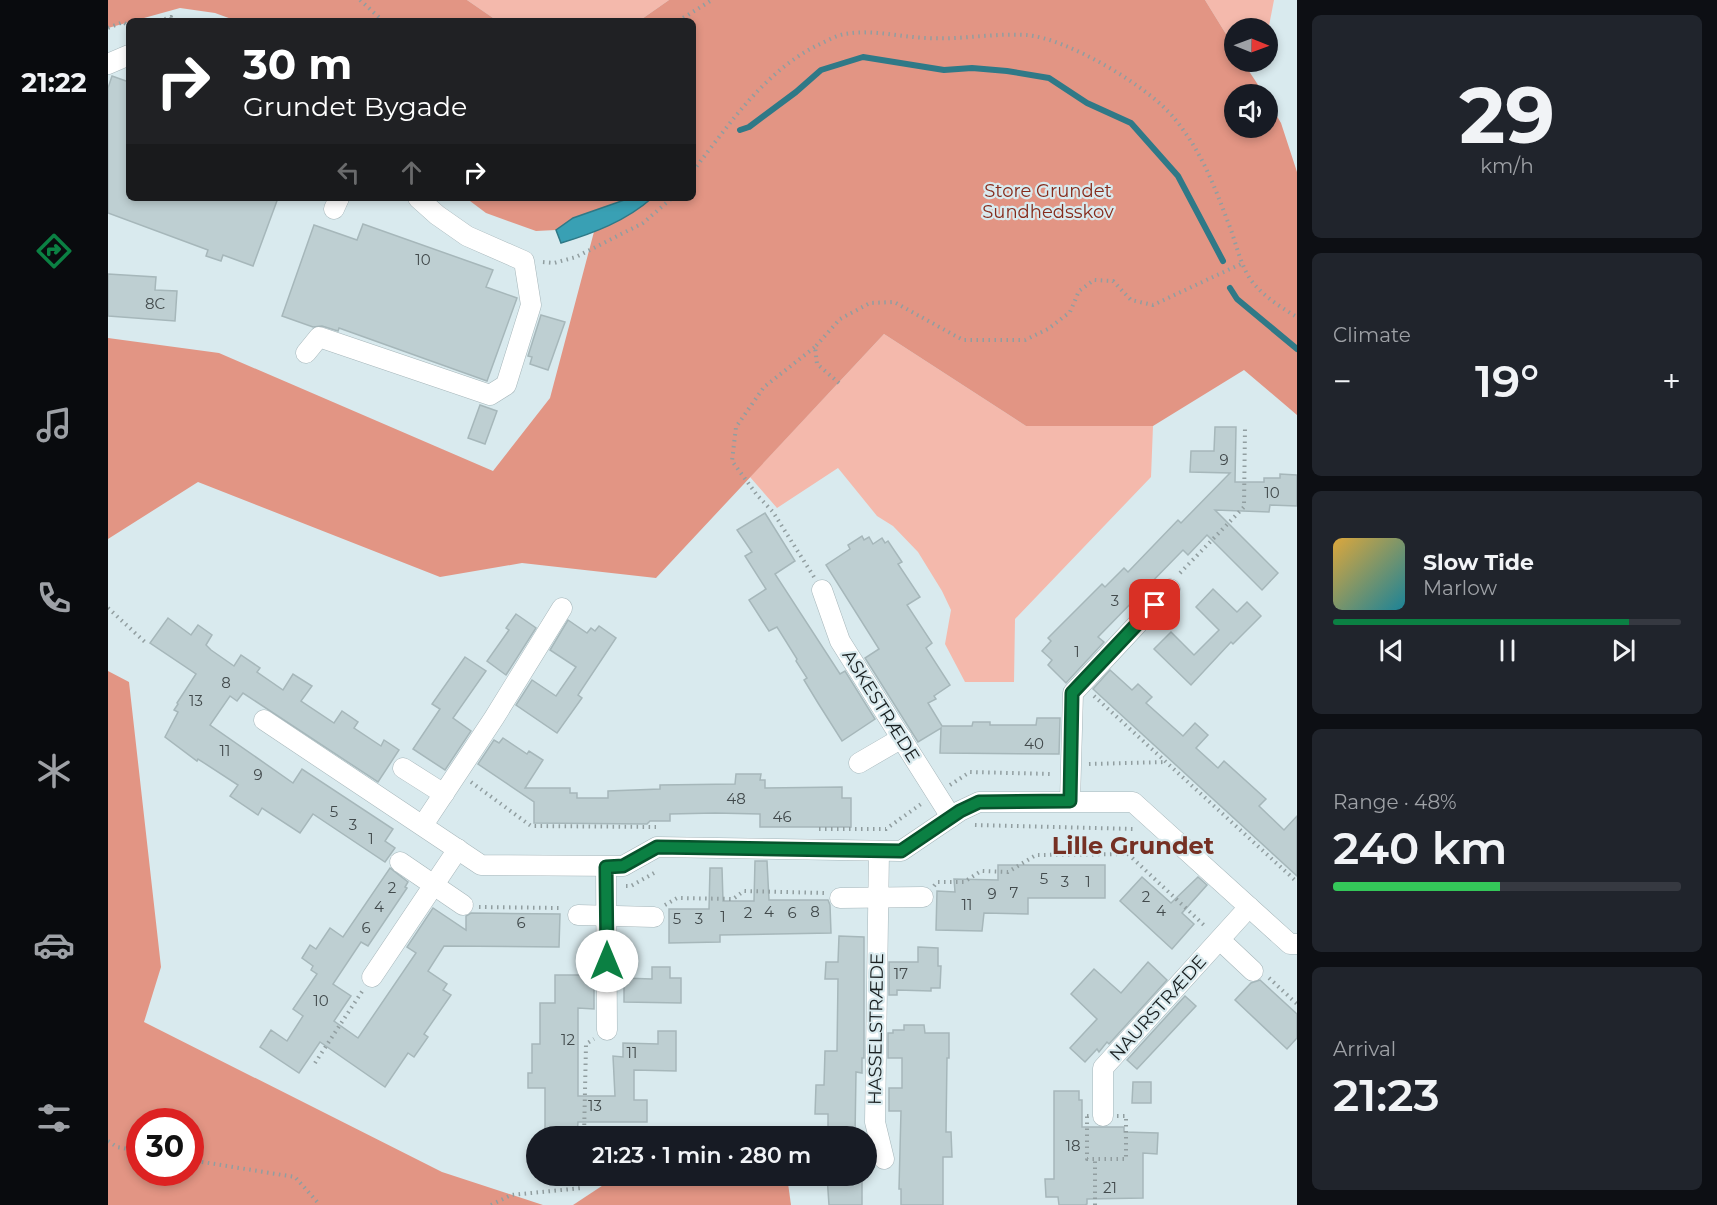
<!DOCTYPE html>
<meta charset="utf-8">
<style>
:root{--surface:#171b24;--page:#20242c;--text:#f1f3f6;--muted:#9ea1a6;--line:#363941;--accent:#0b8043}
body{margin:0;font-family:Montserrat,sans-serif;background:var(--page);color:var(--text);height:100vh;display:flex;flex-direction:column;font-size:22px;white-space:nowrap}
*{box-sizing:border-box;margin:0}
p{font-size:20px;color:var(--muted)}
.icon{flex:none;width:33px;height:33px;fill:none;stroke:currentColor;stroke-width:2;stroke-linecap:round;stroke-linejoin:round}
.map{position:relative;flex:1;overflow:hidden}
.details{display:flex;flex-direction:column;gap:15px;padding:15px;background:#0d0f14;width:420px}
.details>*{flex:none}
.banner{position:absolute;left:18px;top:18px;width:570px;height:183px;border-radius:9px;box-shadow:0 3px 9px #0003;background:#202124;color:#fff;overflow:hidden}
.needle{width:39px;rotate:91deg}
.fabs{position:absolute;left:1116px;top:18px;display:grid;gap:12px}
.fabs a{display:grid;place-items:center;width:54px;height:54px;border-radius:50%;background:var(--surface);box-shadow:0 3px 9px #0003;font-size:30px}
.speed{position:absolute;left:18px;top:1108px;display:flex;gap:12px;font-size:30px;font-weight:700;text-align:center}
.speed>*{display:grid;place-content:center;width:78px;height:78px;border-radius:50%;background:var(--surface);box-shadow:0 3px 9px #0003;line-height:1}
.speed .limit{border:9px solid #d22;background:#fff;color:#111}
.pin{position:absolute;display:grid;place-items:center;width:51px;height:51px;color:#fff;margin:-26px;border-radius:12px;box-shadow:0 3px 9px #0006}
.me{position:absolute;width:66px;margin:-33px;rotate:0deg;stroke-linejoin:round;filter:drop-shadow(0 0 4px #0008)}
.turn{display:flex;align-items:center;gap:21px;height:126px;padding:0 18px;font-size:27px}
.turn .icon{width:78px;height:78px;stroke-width:2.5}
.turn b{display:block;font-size:42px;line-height:51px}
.lanes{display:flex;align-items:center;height:57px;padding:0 18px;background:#0003;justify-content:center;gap:30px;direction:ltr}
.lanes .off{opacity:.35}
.big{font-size:45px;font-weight:600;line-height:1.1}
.details .card{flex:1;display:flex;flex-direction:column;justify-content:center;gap:9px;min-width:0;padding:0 21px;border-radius:9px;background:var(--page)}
.details .dial{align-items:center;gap:0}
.dial b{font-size:78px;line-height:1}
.song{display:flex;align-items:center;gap:18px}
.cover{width:72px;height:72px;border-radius:9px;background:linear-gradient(135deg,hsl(40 70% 55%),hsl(190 70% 35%))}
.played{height:6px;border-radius:3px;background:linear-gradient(90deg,var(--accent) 85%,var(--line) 85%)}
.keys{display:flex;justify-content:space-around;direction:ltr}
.heat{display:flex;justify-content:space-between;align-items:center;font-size:33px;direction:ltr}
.charge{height:9px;border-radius:4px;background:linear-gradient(90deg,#34c759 48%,var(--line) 0)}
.trip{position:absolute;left:418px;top:1126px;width:351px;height:60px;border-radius:30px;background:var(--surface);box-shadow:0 3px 9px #0003;font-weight:600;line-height:60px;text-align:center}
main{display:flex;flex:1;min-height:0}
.dock{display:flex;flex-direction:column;width:108px;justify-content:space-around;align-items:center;background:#090b0e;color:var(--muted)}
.dock .icon{width:42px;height:42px}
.dock .selected{color:var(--accent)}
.dock b{font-size:27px;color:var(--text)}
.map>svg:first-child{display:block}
.green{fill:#f4b9ac}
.forest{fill:#e29584;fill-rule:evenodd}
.water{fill:#39a0b4;stroke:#2f7987;stroke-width:1.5}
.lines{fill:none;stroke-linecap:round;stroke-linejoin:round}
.stream{stroke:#2f7987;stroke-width:6}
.building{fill:#becfd2;stroke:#a6b7ba;stroke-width:1.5}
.minor-casing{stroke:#a6b6ba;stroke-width:21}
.path{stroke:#919ea0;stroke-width:4;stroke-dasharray:1.5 4.5;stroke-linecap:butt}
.minor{stroke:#fff;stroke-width:20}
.route-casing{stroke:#07532c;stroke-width:15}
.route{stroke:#0b8043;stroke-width:10}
.labels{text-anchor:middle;stroke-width:4.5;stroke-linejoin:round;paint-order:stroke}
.number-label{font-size:15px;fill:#424a4c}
.park-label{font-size:18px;fill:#852b1b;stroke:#d9eaee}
.street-label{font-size:18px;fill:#181e1f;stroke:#d9eaee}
.district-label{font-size:24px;font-weight:bold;fill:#753023;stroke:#d9eaee}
</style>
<main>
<nav class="dock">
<b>21:22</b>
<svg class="icon selected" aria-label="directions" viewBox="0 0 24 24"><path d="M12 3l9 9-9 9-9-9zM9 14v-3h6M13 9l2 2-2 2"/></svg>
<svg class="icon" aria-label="music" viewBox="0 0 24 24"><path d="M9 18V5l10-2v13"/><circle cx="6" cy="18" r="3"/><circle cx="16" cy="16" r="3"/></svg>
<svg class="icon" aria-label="phone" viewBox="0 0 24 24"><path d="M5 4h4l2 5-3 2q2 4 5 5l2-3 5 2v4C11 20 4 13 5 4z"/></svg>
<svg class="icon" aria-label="climate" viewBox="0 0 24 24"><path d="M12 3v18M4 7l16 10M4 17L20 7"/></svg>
<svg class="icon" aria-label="car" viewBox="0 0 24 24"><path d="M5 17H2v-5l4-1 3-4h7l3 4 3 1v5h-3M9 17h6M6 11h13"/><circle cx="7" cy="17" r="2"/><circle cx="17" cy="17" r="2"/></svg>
<svg class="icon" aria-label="filters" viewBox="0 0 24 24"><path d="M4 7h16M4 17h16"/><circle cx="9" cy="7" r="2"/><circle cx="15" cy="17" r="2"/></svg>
</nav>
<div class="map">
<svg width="1189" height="1205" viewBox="0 0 1189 1205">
<rect width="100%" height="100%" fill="#d9eaee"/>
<g class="green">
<polygon points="359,0 561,0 531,21 397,21 388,20"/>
<polygon points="1097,0 1166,0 1160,31 1160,28 1126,28 1126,47"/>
<polygon points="776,334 918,426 1045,426 1043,477 907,619 906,682 857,682 837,644 843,610 834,591 810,552 785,526 769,516 730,468 669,508 642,477"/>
</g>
<g class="forest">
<polygon points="0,0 359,0 388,20 397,21 129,21 107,13 72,8 0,28"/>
<polygon points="561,0 1097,0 1126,47 1126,62 1135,62 1156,94 1126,94 1126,128 1160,128 1160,101 1173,123 1189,172 1189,415 1136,370 1045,426 918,426 776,334 548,578 414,563 332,577 90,482 0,539 0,338 111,353 385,471 442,398 487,228 428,231 378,213 358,198 585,198 585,21 531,21"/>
<path d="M0 671 21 682 53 967 36 1022 334 1172 435 1205H0ZM32 1122H82V1173H32Z"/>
<polygon points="509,1176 679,1176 683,1205 465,1205"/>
</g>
<path class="water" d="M522 198H544C518 221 486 233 453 243L448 230 465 218Z"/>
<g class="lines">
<g class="stream">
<polyline points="632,130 641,127 688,92 713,70 755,57 836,70 864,68 899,71 941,78 979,103 1023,123 1070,176 1115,261"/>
<polyline points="1122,288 1129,299 1189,349"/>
</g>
</g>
<g class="building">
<polygon points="4,76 21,82 21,198 170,198 145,266 115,255 113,261 98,256 100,250 0,213 0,88"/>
<polygon points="255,224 385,270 378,287 409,298 379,381 231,328 230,331 214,326 205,327 174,316 206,225 249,240"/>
<polygon points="0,274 48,277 47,290 69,291 67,321 0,316"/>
<polygon points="433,315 457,322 440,370 422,364 424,357 420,356"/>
<polygon points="372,405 389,411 377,444 360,438"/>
<polygon points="1107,427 1128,427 1127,482 1156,482 1156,478 1172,478 1172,474 1189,475 1189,506 1162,505 1161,512 1107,510 1170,573 1154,590 1099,535 1080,555 1075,550 990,637 996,642 958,683 940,665 944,660 934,651 943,641 940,638 994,584 997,587 1016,568 1020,572 1070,520 1073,523 1122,473 1082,472 1083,451 1106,451"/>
<polygon points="657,513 687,561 667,574 732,674 737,671 767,719 734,741 710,703 696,680 699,678 688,661 689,659 669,627 661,631 641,600 658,589 637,556 644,552 629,530"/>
<polygon points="754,536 756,540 761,537 765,544 774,538 777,543 780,541 794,562 790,564 812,597 799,605 824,643 818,648 842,685 826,696 828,699 820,703 834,726 864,726 865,722 882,722 882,725 928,725 929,718 952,718 951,754 832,753 833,728 810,742 757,658 771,649 718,565 742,549 740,545"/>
<polygon points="1105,589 1129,612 1139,602 1153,616 1125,644 1123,642 1083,685 1046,649 1063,632 1086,655 1111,630 1088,607"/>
<polygon points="408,614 428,628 398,675 379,661 401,630 398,628"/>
<polygon points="60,618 83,635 90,625 104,635 98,645 103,650 126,666 133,655 152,668 149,672 175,690 185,674 204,686 193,701 226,723 234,711 250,722 246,728 273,746 276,740 291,750 270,782 135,693 129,701 122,696 102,725 185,783 194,769 285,829 277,841 287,848 277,862 205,814 192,833 154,808 150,815 122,796 130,785 90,759 89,761 57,737 70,712 66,710 70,704 69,703 88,674 42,643"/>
<polygon points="460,620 479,633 483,628 487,631 491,626 508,638 470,695 474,698 449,733 408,705 424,680 448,696 468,667 442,650"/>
<polygon points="357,657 378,671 345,718 363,731 337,770 305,749 332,709 324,704"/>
<polygon points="1002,670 1024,690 1030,684 1044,697 1038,703 1075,736 1087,723 1100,735 1088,748 1110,768 1116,761 1158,799 1151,806 1176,830 1189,816 1189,876 985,689"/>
<polygon points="395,738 419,754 421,751 435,760 417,788 462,788 462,793 469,793 469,798 500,798 500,791 552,789 552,785 627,784 628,774 653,774 652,780 657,780 657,788 734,787 734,798 743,798 743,827 652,827 652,814 607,813 562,814 562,821 542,821 539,824 426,823 426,802 370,764 386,740 391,743"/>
<polygon points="647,861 659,861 661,900 720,900 722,905 723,933 612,935 612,942 561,943 561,909 601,909 602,868 614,868 615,901 646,901"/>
<polygon points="890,865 997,865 997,898 920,898 920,914 876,913 874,931 828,930 829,891 847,892 846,879 890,880"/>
<polygon points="282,868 300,882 297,887 299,888 260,946 253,942 225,984 243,996 226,1021 250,1038 308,953 299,947 325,908 358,930 358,916 363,913 452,914 451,947 336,946 320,971 339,984 335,990 343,995 316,1034 320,1037 306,1057 300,1053 277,1087 212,1042 191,1073 152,1047 163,1030 179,1041 195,1016 185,1009 209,974 203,970 205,966 194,958 202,945 208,949 222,928 235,937"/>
<polygon points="1034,877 1063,903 1090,877 1099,885 1074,913 1086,924 1064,949 1012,901"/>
<polygon points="731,936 756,937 756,1058 754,1058 754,1073 748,1072 747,1137 720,1137 720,1114 707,1114 708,1085 716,1085 717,1051 729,1051 730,979 717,979 718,962 730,962"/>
<polygon points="810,947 830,948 830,966 833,966 832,988 823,988 823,991 789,990 789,995 781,995 781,962 810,962"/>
<polygon points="1040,962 1059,980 1001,1044 999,1042 991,1052 989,1049 977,1062 962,1048 989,1019 963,994 986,969 1013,993"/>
<polygon points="544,967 562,967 562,978 573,978 573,1003 516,1002 516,978 544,979"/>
<polygon points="447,975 486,975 486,1009 470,1008 470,1096 507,1096 505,1056 515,1057 515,1043 550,1044 550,1031 568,1031 568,1071 526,1070 526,1100 539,1100 539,1122 470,1122 469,1137 437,1137 437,1088 420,1088 420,1073 424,1073 424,1044 432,1044 432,1003 447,1003"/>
<polygon points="1152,980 1189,1014 1189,1038 1179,1049 1127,1000 1143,983"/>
<polygon points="1077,996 1088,1006 1029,1069 1019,1060"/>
<polygon points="796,1025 816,1025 817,1033 841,1033 841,1058 839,1058 838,1132 843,1132 844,1157 835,1157 835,1205 793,1205 793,1189 791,1189 793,1111 781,1111 781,1088 794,1088 794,1058 780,1058 780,1033 785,1033 785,1030 796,1030"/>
<polygon points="1025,1082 1043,1082 1043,1103 1024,1103"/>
<polygon points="946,1091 971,1091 971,1100 974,1100 974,1127 1016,1127 1016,1132 1050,1133 1049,1154 1035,1153 1035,1198 979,1199 979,1204 977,1205 951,1205 950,1197 938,1197 937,1179 946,1179"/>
<polygon points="719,1176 747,1176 746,1181 754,1181 754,1205 721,1205"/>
</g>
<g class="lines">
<defs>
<g id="minor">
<polyline points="0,64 21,55"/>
<polyline points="226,209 231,198"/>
<polyline points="198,353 211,337 382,395 398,385 423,305 416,261 359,236 329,215 310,198"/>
<polyline points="714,590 732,641 843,817"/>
<polyline points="156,720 373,865 515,866 549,847 793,851 852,811 871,802 1025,802 1182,944 1189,944"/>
<polyline points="751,763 794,738"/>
<polyline points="295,768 336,794"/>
<polyline points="962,801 965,693 1062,589"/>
<polyline points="315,825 386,718 454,608"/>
<polyline points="771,851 767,1122 776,1159"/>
<polyline points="292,862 355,905"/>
<polyline points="498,867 499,1030"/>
<polyline points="732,898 815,897"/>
<polyline points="470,915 546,917"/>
<polyline points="1112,940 1145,971"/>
<polyline points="264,977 350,849"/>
<polyline points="995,1116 995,1068 1141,907"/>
</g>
</defs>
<use href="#minor" class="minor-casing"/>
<g class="path">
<polyline points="252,0 275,21"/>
<polyline points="51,21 63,17 64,21"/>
<polyline points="570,21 604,0"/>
<polyline points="0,28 15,22 21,26"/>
<path d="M585 171C620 126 656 72 708 46 717 42 728 35 737 34 765 29 791 37 819 38 852 40 885 33 918 35 959 38 1040 86 1066 118 1095 153 1107 188 1123 230 1129 247 1134 270 1146 284 1158 298 1174 308 1189 317"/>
<polyline points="435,262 446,263 468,257 535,223 564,198"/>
<polyline points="731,383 709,364 707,347 732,319 762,303 786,302 855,340 917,340 940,329 962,312 971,291 986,280 1005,281 1023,300 1045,305 1135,263"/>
<polyline points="1072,573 1136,507 1137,427"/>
<polyline points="706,577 665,512 649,495 624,461 628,427 656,387 707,347"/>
<polyline points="0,608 38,643"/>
<polyline points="986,696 1189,882"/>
<polyline points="981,764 1058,762"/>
<polyline points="363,782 423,826 548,827"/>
<polyline points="842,785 862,772 944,774"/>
<polyline points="867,825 1027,829"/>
<polyline points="711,829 778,829 813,804"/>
<polyline points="518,886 523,886 546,873"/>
<polyline points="826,886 829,882 856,882 873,871 900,872 928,855 1020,854 1098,927"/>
<polyline points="557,905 569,898 625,899 636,891 716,893"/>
<polyline points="371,907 453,908"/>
<polyline points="1161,978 1189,1004"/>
<polyline points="207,1063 255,990"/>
<rect x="979" y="1116" width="39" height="43"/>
<polyline points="476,1137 478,1044 486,1039"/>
<polyline points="0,1141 9,1147 32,1151"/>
<polyline points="82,1160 187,1177 212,1205"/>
<polyline points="383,1205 403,1195 474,1188 475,1176"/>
<polyline points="987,1205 987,1158"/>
</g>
<use href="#minor" class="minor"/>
</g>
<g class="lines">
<defs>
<polyline id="route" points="499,961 498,867 515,866 549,847 793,851 852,811 871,802 962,801 964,693 1047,605"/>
</defs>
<use href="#route" class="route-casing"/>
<use href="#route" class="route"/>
</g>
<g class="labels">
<g class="number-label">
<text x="315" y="265">10</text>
<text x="47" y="309">8C</text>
<text x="1116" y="465">9</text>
<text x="1164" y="498">10</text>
<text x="1007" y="606">3</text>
<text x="969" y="657">1</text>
<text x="118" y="688">8</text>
<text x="88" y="706">13</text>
<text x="926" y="749">40</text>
<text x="117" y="756">11</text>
<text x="150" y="780">9</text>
<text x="628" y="804">48</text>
<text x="226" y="817">5</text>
<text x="674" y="822">46</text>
<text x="245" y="830">3</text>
<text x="263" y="844">1</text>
<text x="936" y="884">5</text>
<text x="957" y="887">3</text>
<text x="980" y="887">1</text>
<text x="284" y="893">2</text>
<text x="906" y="898">7</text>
<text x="884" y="899">9</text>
<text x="1038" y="902">2</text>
<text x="859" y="910">11</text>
<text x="271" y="912">4</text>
<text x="1053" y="916">4</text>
<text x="661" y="917">4</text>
<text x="707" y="917">8</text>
<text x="640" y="918">2</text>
<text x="684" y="918">6</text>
<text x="615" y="922">1</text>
<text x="569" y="924">5</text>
<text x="591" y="924">3</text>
<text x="413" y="928">6</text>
<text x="258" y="933">6</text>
<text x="793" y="979">17</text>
<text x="213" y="1006">10</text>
<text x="460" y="1045">12</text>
<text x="524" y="1058">11</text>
<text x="487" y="1111">13</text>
<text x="965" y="1151">18</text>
<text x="1002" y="1193">21</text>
</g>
<g class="park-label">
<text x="940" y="197">Store Grundet<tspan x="940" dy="21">Sundhedsskov</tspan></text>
</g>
<g class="street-label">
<text transform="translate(773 706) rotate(58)" y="6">ASKESTRÆDE</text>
<text transform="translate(1050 1008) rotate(-48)" y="6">NAURSTRÆDE</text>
<text transform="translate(768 1029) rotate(-89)" y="6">HASSELSTRÆDE</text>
</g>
<g class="district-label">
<text x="1025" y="854">Lille Grundet</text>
</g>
</g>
</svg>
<div class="fabs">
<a><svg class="needle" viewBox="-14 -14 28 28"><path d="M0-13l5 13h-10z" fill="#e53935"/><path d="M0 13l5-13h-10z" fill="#9ea1a6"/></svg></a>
<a><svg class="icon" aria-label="sound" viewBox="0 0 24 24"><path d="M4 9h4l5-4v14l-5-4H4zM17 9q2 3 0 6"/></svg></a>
</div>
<div class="speed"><div class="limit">30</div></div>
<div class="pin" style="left:1047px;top:605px;background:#d93025"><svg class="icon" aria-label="arrive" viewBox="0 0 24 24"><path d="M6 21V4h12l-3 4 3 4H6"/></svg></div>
<svg class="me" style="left:499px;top:961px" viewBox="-20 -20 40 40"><circle r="19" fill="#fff"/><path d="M0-13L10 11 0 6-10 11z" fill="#0b8043"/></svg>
<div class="trip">21:23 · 1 min · 280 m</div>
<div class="banner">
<div class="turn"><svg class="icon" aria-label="right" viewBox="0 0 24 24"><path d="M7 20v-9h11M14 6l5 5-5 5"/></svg><div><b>30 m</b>Grundet Bygade</div></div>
<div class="lanes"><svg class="icon off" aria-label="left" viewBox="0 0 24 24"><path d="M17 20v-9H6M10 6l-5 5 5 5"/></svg><svg class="icon off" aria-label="ahead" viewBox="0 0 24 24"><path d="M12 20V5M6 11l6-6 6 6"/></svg><svg class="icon" aria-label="right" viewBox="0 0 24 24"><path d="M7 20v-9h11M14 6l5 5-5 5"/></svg></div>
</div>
</div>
<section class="details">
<div class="card dial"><b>29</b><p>km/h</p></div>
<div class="card"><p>Climate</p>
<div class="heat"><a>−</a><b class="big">19°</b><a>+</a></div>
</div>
<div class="card">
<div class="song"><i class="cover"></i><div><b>Slow Tide</b><p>Marlow</p></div></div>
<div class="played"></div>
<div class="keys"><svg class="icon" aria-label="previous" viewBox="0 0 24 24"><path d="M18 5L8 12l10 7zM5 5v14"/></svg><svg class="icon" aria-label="pause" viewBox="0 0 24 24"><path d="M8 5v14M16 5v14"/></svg><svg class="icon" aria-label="next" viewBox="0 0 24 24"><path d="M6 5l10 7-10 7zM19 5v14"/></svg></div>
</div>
<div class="card"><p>Range · 48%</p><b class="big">240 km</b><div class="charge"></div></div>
<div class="card"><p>Arrival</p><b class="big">21:23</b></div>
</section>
</main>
